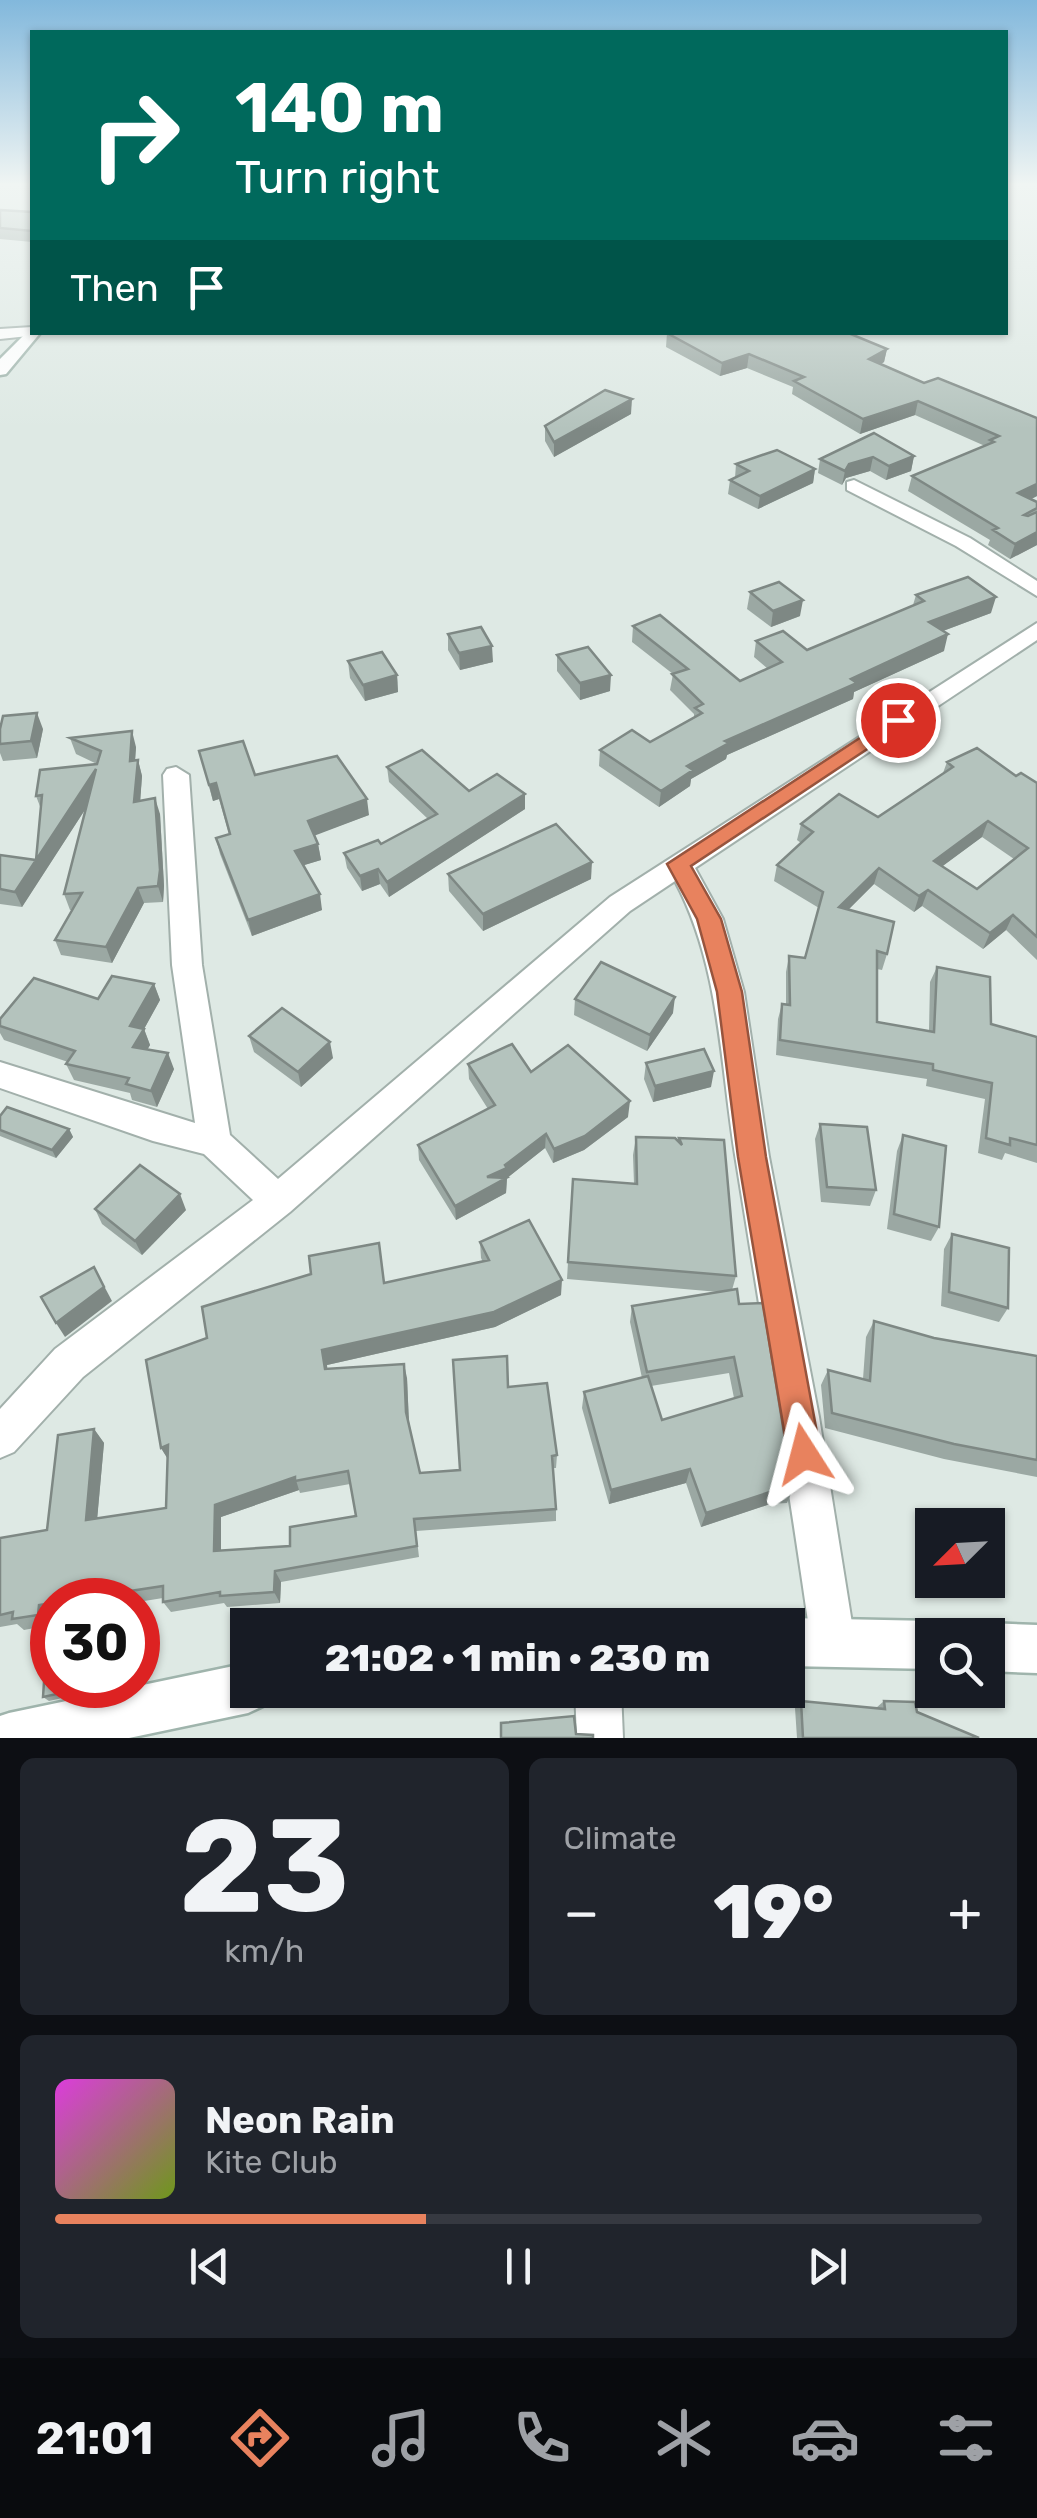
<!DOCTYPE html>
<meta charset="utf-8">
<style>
:root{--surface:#171b24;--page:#20242c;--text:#f1f3f6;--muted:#9ea1a6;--line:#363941;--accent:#e8825e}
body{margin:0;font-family:Rubik,sans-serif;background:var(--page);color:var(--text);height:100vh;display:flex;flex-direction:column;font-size:38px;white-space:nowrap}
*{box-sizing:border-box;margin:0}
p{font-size:32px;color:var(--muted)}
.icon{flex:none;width:55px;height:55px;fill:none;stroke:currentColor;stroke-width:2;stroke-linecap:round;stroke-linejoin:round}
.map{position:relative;height:1738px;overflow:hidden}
.sheet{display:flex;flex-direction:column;gap:20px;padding:20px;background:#0d0f14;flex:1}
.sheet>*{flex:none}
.banner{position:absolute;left:30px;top:30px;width:978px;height:305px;border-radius:0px;box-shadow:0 2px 8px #0004;background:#00695c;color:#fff;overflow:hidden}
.needle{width:65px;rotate:246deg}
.tools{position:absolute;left:915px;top:1508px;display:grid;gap:20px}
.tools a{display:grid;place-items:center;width:90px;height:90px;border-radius:0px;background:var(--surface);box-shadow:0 2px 8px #0004;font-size:50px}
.speed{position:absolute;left:30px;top:1578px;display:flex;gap:20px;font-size:50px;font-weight:700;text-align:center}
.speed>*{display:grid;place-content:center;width:130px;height:130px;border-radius:50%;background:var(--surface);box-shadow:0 2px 8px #0004;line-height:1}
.speed .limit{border:15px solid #d22;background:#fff;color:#111}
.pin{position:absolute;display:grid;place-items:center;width:85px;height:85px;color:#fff;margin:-42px;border:5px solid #fff;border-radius:50%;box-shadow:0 2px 10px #0007}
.me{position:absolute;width:110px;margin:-55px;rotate:351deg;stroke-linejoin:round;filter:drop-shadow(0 0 8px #0008)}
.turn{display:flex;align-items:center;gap:35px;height:210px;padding:0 40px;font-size:45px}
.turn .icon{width:130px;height:130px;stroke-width:2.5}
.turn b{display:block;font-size:70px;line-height:85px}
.then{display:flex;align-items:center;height:95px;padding:0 40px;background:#0003;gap:20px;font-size:38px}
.big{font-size:75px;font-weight:800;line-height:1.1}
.sheet .tile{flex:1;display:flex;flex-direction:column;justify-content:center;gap:15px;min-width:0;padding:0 35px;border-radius:15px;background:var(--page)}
.sheet .dial{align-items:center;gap:0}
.dial b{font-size:130px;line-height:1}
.song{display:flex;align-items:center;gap:30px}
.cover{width:120px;height:120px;border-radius:15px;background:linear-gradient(135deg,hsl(300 70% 55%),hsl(80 70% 35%))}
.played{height:10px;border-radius:5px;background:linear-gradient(90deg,var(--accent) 40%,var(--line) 40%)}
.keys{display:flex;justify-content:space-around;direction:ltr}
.heat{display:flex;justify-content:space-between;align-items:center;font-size:55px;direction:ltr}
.sheet .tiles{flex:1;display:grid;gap:20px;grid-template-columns:1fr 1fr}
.tile:last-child{grid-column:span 2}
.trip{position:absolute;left:230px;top:1608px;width:575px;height:100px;border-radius:0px;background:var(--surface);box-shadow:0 2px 8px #0004;font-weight:800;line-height:100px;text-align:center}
.dock{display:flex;height:160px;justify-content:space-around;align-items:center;background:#090b0e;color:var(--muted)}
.dock .icon{width:70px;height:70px}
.dock .current{color:var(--accent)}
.dock b{font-size:45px;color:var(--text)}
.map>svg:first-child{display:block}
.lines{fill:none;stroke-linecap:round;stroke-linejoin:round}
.street-casing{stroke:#a2b0ab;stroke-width:4}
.secondary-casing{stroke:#9fb4ac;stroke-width:5}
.street{fill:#fff;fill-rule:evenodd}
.secondary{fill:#fff;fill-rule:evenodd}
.wall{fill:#9ba8a3;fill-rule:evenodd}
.shaded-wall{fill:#7e8884}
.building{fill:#b4c3bd;stroke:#7e8884;stroke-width:2.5;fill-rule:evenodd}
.route{fill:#e8825e;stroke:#97543d;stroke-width:2.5}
</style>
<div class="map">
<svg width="1037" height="1738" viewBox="0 0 1037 1738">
<rect width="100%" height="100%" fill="#dee9e4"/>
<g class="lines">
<defs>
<g id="street">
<polygon points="32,327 32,332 40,332 38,335 0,339 0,329"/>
<polygon points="854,480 970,538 1037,581 1037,596 956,546 847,490 847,482"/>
<path d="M1037 623V640L695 868 723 919 744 992 769 1157 819 1417 855 1642 849 1658 833 1664 817 1658 811 1642C788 1481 762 1322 736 1161 720 1066 721 968 675 881L630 911 290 1212 83 1377 14 1452 0 1458V1409L55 1349 253 1200 204 1154 153 1141 0 1088V1062L195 1123 172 965 163 775 167 769 176 767 189 775 202 965 230 1135 278 1179 610 897Z"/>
<polygon points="575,1690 621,1690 623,1738 577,1738"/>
</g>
<g id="secondary">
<polygon points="32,327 32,332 41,332 6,374 0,375 0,359"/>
<polygon points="788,1618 932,1621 949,1628 952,1635 932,1635 932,1669 788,1666 788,1625 771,1625"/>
<polygon points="988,1623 1037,1625 1037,1673 988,1671 988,1635 969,1635 971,1630"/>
<polygon points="248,1663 248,1690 272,1690 265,1705 248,1713 129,1738 0,1738 0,1716 9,1713"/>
</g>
</defs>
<use href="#street" class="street-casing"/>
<use href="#secondary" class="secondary-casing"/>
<use href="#street" class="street"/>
<use href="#secondary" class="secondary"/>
</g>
<g class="wall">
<polygon points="0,210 32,212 32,242 0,239"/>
<polygon points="667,333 887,349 884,362 881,364 924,383 1037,418 1037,496 1031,499 1037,502 1037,545 1010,559 988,545 990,540 908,491 912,476 985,446 915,415 860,434 792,394 793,387 747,368 720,376 666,347"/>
<polygon points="631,414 554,457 545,441 545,426"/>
<polygon points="914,456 911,471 886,480 870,471 846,478 842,485 818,473 820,459"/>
<polygon points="736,464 815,469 813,483 758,509 728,494 730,480 735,478"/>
<polygon points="750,592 800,616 771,627 747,609"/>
<polygon points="916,595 991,613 943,631 944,651 854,692 853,699 727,755 726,759 691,779 690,786 659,807 599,766 600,750 650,742 694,718 694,714 670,690 673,674 632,642 633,626 740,681 768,669 754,657 756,641 807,650 913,605"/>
<polygon points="448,634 493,662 460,670 448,650"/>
<polygon points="557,655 610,691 580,700 557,671"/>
<polygon points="348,661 397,675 398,692 365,701 350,678"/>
<polygon points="0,729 43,729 37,758 3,761 0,753"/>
<polygon points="70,738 136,747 135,760 138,760 142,776 140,801 160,814 164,886 163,902 144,903 112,963 61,955 55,940 72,910 70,910 64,894 86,808 22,907 0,904 0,855 36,860 41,809 36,796 97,764 76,754"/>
<polygon points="199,751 255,775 369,815 314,835 318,844 321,860 304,865 322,910 252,936 220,854 216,838 229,834 219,799 213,801"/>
<path d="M947 762 1016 776 1037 783V960L1006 930 983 949 922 906 914 912 874 884 848 910 887 954 882 970 877 969V1022L929 1031 930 982 937 967 991 1024 1037 1037V1163L1005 1153 1002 1160 978 1153 985 1099 926 1086 927 1079 776 1055 778 1019 782 1004H786V972L789 956 805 958 819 908 774 881 777 865 801 843 797 840 801 824 878 817 943 773ZM982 837 1014 859 977 889 942 866Z"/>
<polygon points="387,767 469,791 525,794 525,809 389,897 380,884 362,891 347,868 344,853 381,844 428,819 389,782"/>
<polygon points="448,874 591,879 483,931 449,891"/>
<polygon points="154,984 160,1000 144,1029 150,1045 147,1050 174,1069 157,1107 132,1100 130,1093 74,1080 66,1064 68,1062 4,1040 0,1033 0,1019 98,999"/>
<polygon points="575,999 673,1013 647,1051 574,1015"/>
<polygon points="249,1036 333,1058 301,1087 254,1052"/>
<polygon points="646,1063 711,1087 653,1102 644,1079"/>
<polygon points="468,1064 531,1072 628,1117 584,1150 553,1163 545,1148 507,1178 506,1193 456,1220 419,1160 418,1145 488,1109 469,1079"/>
<polygon points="0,1116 69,1129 73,1137 56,1158 0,1136"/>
<polygon points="820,1124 876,1190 870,1206 821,1202 815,1139"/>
<polygon points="903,1135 939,1227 931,1241 887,1229 897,1151"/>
<path d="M636 1137 678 1142 679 1138 736 1276 732 1290 739 1304 793 1489 787 1503 770 1504 701 1527 686 1483 609 1504 582 1408 584 1392 642 1378 630 1322 632 1306 719 1292 567 1279 573 1179 634 1184 633 1155ZM729 1373 734 1398 662 1420 651 1386Z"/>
<polygon points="95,1209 186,1210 142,1255 102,1224"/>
<polygon points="952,1234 1008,1308 999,1322 941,1306 944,1249"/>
<path d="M480 1242 561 1295 495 1327 327 1365V1369L407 1378 409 1422 420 1473 460 1470 508 1387 557 1455 556 1468H553L556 1509V1521L416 1531 419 1557 281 1582 280 1603 227 1607 224 1603 171 1612 163 1602V1598L138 1602V1600H52V1615H51L50 1625 24 1630 17 1624 0 1627V1538L47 1530 94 1429 104 1443 97 1519 166 1508 168 1459 161 1448 385 1283 483 1262 481 1258ZM350 1484 356 1516 290 1546 221 1551V1517L299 1490 300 1493Z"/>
<polygon points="874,1321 934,1338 1037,1356 1037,1485 1037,1477 944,1459 825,1428 821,1385 828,1370 863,1379 866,1337"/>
<polygon points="52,1685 82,1685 81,1694 49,1701 43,1697"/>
<polygon points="801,1701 876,1708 884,1701 917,1712 979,1738 797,1738 795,1708"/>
</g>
<g class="shaded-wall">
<polygon points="887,349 884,362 866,373 869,359"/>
<polygon points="749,354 747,368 720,376 722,363"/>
<polygon points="632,399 631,414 554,457 554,442"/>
<polygon points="918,401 915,415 860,434 863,419"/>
<polygon points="914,456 911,471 886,480 889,466"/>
<polygon points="873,457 870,471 846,478 842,485 845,471 849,464"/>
<polygon points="815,469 813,483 758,509 760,496"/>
<polygon points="1037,484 1037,496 1014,508 1018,493"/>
<polygon points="1037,532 1037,545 1010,559 1015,544"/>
<polygon points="996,597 991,613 924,638 929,622"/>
<polygon points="803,600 800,616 771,627 773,611"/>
<polygon points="948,634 944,651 854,692 853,699 727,755 726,759 691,779 690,786 659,807 661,791 687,766 725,741 851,679"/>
<polygon points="492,646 493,662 460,670 459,653"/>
<polygon points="397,675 398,692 365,701 363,685"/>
<polygon points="611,675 610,691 580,700 580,683"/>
<polygon points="37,713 43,729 37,758 31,741"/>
<polygon points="132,731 136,747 134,776 130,761"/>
<polygon points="138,760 142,776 139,818 134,802"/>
<polygon points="96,769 101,785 22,907 15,892"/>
<polygon points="216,783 219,799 213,801 209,785"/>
<polygon points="525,794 525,809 389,897 387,882"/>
<polygon points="155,798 160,814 164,886 163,902 158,886"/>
<polygon points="367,799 369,815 311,837 308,821"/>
<polygon points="988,821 982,837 928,877 934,861"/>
<polygon points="318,844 321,860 298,867 295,851"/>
<polygon points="592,862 591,879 483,931 483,914"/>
<polygon points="879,868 874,884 835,923 839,907"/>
<polygon points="378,869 380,884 362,891 360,876"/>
<polygon points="138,888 144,903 112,963 106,947"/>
<polygon points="928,890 922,906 914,912 919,896"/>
<polygon points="320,894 322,910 252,936 248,920"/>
<polygon points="1013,915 1006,930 983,949 990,933"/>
<polygon points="154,984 160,1000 144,1029 150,1045 139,1064 133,1047 130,1026"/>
<polygon points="675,997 673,1013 647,1051 650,1035"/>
<polygon points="330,1042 333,1058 301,1087 298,1072"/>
<polygon points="168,1053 174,1069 157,1107 151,1091"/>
<polygon points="714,1071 711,1087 653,1102 655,1086"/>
<polygon points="630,1101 628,1117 584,1150 553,1163 554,1149"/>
<polygon points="69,1129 73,1137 56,1158 52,1150"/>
<polygon points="546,1134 545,1148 507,1178 506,1193 456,1220 455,1206 487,1177"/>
<polygon points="180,1194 186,1210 142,1255 135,1241"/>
<polygon points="94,1267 112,1301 65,1337 56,1323"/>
<polygon points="562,1280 561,1295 495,1327 327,1365 329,1384 322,1350"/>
<polygon points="404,1364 407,1378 409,1425 406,1412"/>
<polygon points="94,1429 104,1443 96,1532 86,1520"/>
<polygon points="168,1445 169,1461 161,1448"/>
<polygon points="690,1469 686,1483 609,1504 611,1490"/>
<polygon points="295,1477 299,1490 221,1517 221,1563 214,1551 215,1505"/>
<polygon points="776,1490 770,1504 701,1527 706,1513"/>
<polygon points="275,1571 281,1582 280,1603 274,1592"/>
<polygon points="39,1605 51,1615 50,1625 38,1615"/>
<polygon points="76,1685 82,1685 81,1694 76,1690"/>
</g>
<g class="building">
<polygon points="0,210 32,212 32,231 0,228"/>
<polygon points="669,332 846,332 887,349 869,359 924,383 938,378 1037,418 1037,484 1018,493 1037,502 1037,508 1024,515 1028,516 1037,512 1037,532 1015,544 993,530 998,528 912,476 994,442 990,440 999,436 918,401 863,419 794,381 804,377 749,354 722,363 667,333"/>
<polygon points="605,390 632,399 554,442 545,426"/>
<polygon points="874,433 914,456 889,466 873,457 849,464 845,471 820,459"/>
<polygon points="777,450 815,469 760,496 730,480 749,471 736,464"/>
<polygon points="968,577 996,597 929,622 948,634 851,679 857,683 725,741 729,743 687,766 693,770 661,791 600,750 632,730 650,742 702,713 695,708 703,704 672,674 688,669 633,626 660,615 740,681 782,662 756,641 783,631 807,650 924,601 916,595"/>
<polygon points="779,582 803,600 773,611 750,592"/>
<polygon points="481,627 492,646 459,653 448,634"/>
<polygon points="588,647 611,675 580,683 557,655"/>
<polygon points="382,652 397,675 363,685 348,661"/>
<polygon points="37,713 31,741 0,744 0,729 3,716"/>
<polygon points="132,731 130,761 138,760 134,802 155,798 160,870 158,886 138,888 106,947 55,940 82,893 64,894 96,769 15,892 0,889 0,855 36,860 42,795 36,796 40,770 97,764 101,751 70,738"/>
<polygon points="243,741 255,775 337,756 367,799 308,821 318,844 295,851 320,894 248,920 216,838 230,834 216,783 209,785 199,751"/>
<path d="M977 748 1016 776 1021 773 1037 783V937L1013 915 990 933 928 890 919 896 879 868 839 907 894 922 887 954 877 951V1022L934 1032 937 967 990 977 991 1024 1037 1037V1145L1010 1138V1145L986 1138 992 1083 933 1070V1064L780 1040 782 1004 790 1005 789 956 805 958 823 892 777 865 813 832 801 824 839 794 878 817 953 767 947 762ZM988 821 1028 848 977 889 934 861Z"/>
<polygon points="422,750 469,791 497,774 525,794 387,882 378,869 360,876 344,853 378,840 381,844 437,814 387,767"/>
<polygon points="556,824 592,862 483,914 448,874"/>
<polygon points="601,962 675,997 650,1035 575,999"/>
<polygon points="112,976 154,984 130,1026 144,1029 133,1047 168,1053 151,1091 126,1084 129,1078 66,1064 75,1051 0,1026 0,1019 34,978 98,999"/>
<polygon points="282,1008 330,1042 298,1072 249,1036"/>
<polygon points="512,1044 531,1072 568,1045 630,1101 585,1136 554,1149 546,1134 505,1165 507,1168 487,1177 506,1178 455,1206 418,1145 495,1105 468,1064"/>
<polygon points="704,1049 714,1071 655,1086 646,1063"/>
<polygon points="7,1107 69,1129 52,1150 0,1130 0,1116"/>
<polygon points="820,1124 867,1127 876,1190 827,1187"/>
<polygon points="903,1135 946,1146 939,1227 894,1214"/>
<polygon points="636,1137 675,1138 682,1145 679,1138 724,1140 736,1276 568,1262 573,1179 637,1184"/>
<polygon points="140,1165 180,1194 135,1241 95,1209"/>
<path d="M529 1220 562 1280 494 1312 322 1350 325 1369 404 1364 406 1412 420 1473 460 1470 453 1360 507 1356 508 1387 547 1383 557 1455 552 1456 556 1509 414 1519 417 1546 275 1571 274 1592 220 1596V1592L163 1602V1586L71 1600H52V1603L39 1605 38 1615 12 1619 13 1612 0 1615V1538L47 1530 58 1435 94 1429 86 1520 166 1508 168 1445 161 1448 146 1360 207 1338 202 1307 311 1274 309 1256 379 1243 384 1283 489 1260 480 1242ZM348 1471 356 1516 290 1527V1546L214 1551 215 1505 295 1477V1481Z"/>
<polygon points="952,1234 1009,1248 1008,1308 949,1292"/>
<polygon points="94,1267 104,1287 56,1323 41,1297"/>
<polygon points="737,1289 739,1304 763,1303 793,1489 776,1490 706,1513 690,1469 611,1490 584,1392 648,1376 662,1420 742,1396 734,1357 647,1372 632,1306"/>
<polygon points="874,1321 934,1338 1037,1356 1037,1460 954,1444 832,1413 828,1370 870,1381"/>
<polygon points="52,1665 52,1685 76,1685 76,1690 43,1697 45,1667"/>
<polygon points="801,1701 885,1709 884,1701 915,1702 917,1712 979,1738 803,1738"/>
<polygon points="574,1716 576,1734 593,1735 593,1738 501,1738 501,1723"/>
</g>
<linearGradient id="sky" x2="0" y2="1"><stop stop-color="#82b8dc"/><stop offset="0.43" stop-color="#f0f5f3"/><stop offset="1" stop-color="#f0f5f3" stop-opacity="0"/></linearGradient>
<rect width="1037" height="429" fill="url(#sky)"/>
<polygon class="route" points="898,713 908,720 905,724 691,866 721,919 742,992 766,1157 821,1454 816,1466 804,1471 792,1466 788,1454 738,1157 717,992 697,919 667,864"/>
</svg>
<div class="tools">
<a><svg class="needle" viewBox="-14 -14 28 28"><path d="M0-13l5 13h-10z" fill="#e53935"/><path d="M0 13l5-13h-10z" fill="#9ea1a6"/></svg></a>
<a><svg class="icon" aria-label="search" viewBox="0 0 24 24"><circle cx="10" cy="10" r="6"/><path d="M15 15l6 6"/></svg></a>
</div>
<div class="speed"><div class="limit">30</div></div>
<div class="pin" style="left:898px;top:720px;background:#d93025"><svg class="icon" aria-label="arrive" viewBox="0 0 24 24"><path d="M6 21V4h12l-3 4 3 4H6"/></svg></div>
<svg class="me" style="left:804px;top:1454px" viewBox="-20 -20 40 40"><path d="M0-17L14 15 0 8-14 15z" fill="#e8825e" stroke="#fff" stroke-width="4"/></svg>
<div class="trip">21:02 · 1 min · 230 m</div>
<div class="banner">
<div class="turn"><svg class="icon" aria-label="right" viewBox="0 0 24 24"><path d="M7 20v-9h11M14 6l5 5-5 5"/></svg><div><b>140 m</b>Turn right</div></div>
<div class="then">Then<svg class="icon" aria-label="arrive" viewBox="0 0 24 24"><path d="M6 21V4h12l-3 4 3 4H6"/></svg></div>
</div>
</div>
<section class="sheet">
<div class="tiles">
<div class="tile dial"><b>23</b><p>km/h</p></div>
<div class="tile"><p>Climate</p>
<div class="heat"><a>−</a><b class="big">19°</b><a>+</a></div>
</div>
<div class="tile">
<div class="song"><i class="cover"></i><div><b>Neon Rain</b><p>Kite Club</p></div></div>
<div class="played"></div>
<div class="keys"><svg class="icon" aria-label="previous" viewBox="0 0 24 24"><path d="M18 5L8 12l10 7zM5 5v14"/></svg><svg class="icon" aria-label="pause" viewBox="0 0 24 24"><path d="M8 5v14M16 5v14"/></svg><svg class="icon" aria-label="next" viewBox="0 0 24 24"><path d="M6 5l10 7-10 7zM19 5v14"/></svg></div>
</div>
</div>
</section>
<nav class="dock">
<b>21:01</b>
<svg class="icon current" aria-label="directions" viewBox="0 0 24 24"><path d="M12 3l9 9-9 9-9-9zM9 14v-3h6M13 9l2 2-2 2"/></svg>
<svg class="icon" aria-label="music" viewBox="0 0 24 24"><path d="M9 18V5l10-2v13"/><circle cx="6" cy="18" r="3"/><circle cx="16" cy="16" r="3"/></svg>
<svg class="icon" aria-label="phone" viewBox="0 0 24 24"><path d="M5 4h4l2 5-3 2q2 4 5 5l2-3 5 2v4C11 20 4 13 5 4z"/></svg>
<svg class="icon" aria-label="climate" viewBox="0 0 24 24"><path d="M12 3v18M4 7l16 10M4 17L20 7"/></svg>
<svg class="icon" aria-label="car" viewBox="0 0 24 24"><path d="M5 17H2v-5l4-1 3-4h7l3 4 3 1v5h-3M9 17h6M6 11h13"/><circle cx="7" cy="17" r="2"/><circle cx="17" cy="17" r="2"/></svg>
<svg class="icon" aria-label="filters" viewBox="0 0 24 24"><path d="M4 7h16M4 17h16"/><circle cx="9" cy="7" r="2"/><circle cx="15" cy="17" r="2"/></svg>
</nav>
